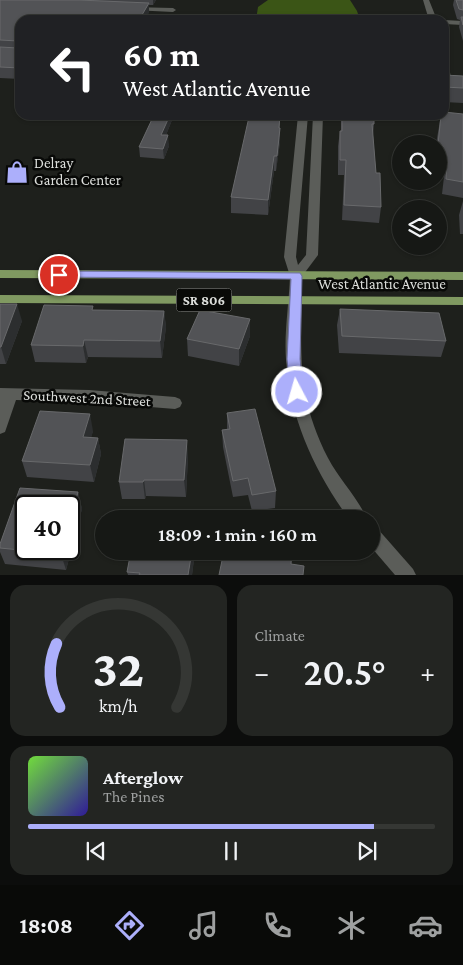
<!DOCTYPE html>
<meta charset="utf-8">
<style>
:root{--surface:#161815;--page:#232522;--text:#f1f3f6;--muted:#9ea0a0;--line:#353734;--accent:#acaffb}
body{margin:0;font-family:"Crimson Pro",serif;background:var(--page);color:var(--text);height:100vh;display:flex;flex-direction:column;font-size:19px;white-space:nowrap}
*{box-sizing:border-box;margin:0}
p{font-size:16px;color:var(--muted)}
.icon{flex:none;width:28px;height:28px;fill:none;stroke:currentColor;stroke-width:2;stroke-linecap:round;stroke-linejoin:round}
.map{position:relative;height:575px;overflow:hidden}
.panel{display:flex;flex-direction:column;gap:10px;padding:10px;background:#0c0d0c;flex:1}
.panel>*{flex:none}
.banner{position:absolute;left:15px;top:15px;width:434px;height:105px;border-radius:15px;box-shadow:0 1px 4px #0004,0 0 0 1px var(--line);background:#202124;color:#fff;overflow:hidden}
.controls{position:absolute;left:392px;top:135px;display:grid;gap:10px}
.controls a{display:grid;place-items:center;width:55px;height:55px;border-radius:50%;background:var(--surface);box-shadow:0 1px 4px #0004,0 0 0 1px var(--line);font-size:25px}
.speed{position:absolute;left:15px;top:495px;display:flex;gap:10px;font-size:25px;font-weight:700;text-align:center}
.speed>*{display:grid;place-content:center;width:65px;height:65px;border-radius:50%;background:var(--surface);box-shadow:0 1px 4px #0004,0 0 0 1px var(--line);line-height:1}
.speed .limit{border:2px solid #111;border-radius:8px;background:#fff;color:#111}
.pin{position:absolute;display:grid;place-items:center;width:42px;height:42px;color:#fff;margin:-21px;border:2px solid #fff;border-radius:50%;box-shadow:0 1px 5px #0007}
.me{position:absolute;width:55px;margin:-28px;rotate:354deg;stroke-linejoin:round;filter:drop-shadow(0 0 4px #0008)}
.turn{display:flex;align-items:center;gap:18px;height:105px;padding:0 25px;font-size:22px}
.turn .icon{width:65px;height:65px;stroke-width:2.5}
.turn b{display:block;font-size:35px;line-height:42px}
.big{font-size:38px;font-weight:600;line-height:1.1}
.panel .tile{flex:1;display:flex;flex-direction:column;justify-content:center;gap:8px;min-width:0;padding:0 18px;border-radius:15px;background:var(--page)}
.panel .dial{align-items:center;gap:0}
.dial svg{height:130px;overflow:visible;fill:none;stroke:var(--line);stroke-width:7;stroke-linecap:round;text-anchor:middle}
.dial text{fill:var(--text);stroke:none}
.song{display:flex;align-items:center;gap:15px}
.cover{width:60px;height:60px;border-radius:8px;background:linear-gradient(135deg,hsl(100 70% 55%),hsl(250 70% 35%))}
.played{height:5px;border-radius:2px;background:linear-gradient(90deg,var(--accent) 85%,var(--line) 85%)}
.keys{display:flex;justify-content:space-around;direction:ltr}
.heat{display:flex;justify-content:space-between;align-items:center;font-size:28px;direction:ltr}
.panel .tiles{flex:1;display:grid;gap:10px;grid-template-columns:1fr 1fr}
.tile:last-child{grid-column:span 2}
.trip{position:absolute;left:95px;top:510px;width:285px;height:50px;border-radius:25px;background:var(--surface);box-shadow:0 1px 4px #0004,0 0 0 1px var(--line);font-weight:600;line-height:50px;text-align:center}
.menu{display:flex;height:80px;justify-content:space-around;align-items:center;background:#090a08;color:var(--muted)}
.menu .icon{width:35px;height:35px}
.menu .on{color:var(--accent)}
.menu b{font-size:22px;color:var(--text)}
.map>svg:first-child{display:block}
.water{fill:#3b5516}
.lines{fill:none;stroke-linecap:round;stroke-linejoin:round}
.minor{fill:#5b5d59;fill-rule:evenodd}
.tertiary{fill:#5b5d59;fill-rule:evenodd}
.primary{fill:#809961;fill-rule:evenodd}
.wall{fill:#424346}
.shaded-wall{fill:#2c2e2f}
.building{fill:#525356;stroke:#68696b}
.route{fill:#acaffb;stroke:#7072a3}
.labels{text-anchor:middle;stroke-width:5;stroke-linejoin:round;paint-order:stroke}
.shield{fill:#080907;stroke:#9c9e9b;stroke-width:1}
.shield-label{font-size:14px;font-weight:bold;fill:#dcdedb}
.poi-label{font-size:15px;fill:#dcdedb;stroke:#080907;text-anchor:start}
.street-label{font-size:15px;fill:#dcdedb;stroke:#080907}
</style>
<div class="map">
<svg width="463" height="575" viewBox="0 0 463 575">
<rect width="100%" height="100%" fill="#1e201c"/>
<polygon class="water" points="268,0 350,0 357,11 360,20 256,20 258,7"/>
<g class="lines">
<g class="minor">
<polygon points="423,0 429,0 437,20 429,20"/>
<polygon points="130,7 173,8 176,10 173,12 132,10 130,9"/>
<polygon points="444,20 463,21 463,25 444,24"/>
<polygon points="444,59 448,61 451,78 444,76"/>
<polygon points="298,115 308,115 296,257 298,265 306,255 313,115 323,115 318,255 300,279 296,280 290,276 284,257"/>
<polygon points="0,388 89,390 175,397 180,399 182,403 180,407 175,409 89,402 16,400 5,432 0,434"/>
</g>
<g class="tertiary">
<path d="M296 272 302 276C302 346 294 392 328 458 339 479 358 498 367 519H349C315 472 290 419 286 360 284 332 289 304 290 276Z"/>
<polygon points="371,526 377,528 413,569 416,575 395,575 371,547"/>
</g>
<g class="primary">
<polygon points="0,270 463,272 463,280 0,278"/>
<polygon points="0,295 463,297 463,305 0,303"/>
</g>
</g>
<g class="wall">
<polygon points="0,0 156,0 153,5 149,5 149,13 20,20 20,79 0,78"/>
<polygon points="454,0 463,0 463,41 459,27 460,20 457,19 453,5"/>
<polygon points="444,75 463,76 463,103 444,102"/>
<polygon points="463,114 463,198 442,194 444,177 439,176 440,161 439,161 439,144 436,144 441,115"/>
<polygon points="248,115 281,115 279,128 280,128 280,142 276,171 274,171 268,215 231,213 231,197 248,125"/>
<polygon points="341,115 374,115 374,124 373,135 376,173 381,207 379,223 342,220 344,175 338,175 338,146 340,131 341,131"/>
<polygon points="172,120 166,135 169,146 164,159 140,157 139,147"/>
<polygon points="463,201 463,234 460,234 459,215"/>
<polygon points="0,304 22,321 6,364 0,364"/>
<polygon points="340,309 446,341 441,357 339,353 337,325"/>
<polygon points="94,310 164,311 166,327 162,358 88,357 86,363 35,362 31,345"/>
<polygon points="250,336 239,366 188,356 187,339"/>
<polygon points="227,413 276,491 275,508 252,511 248,495 233,497 223,447 222,430 227,430"/>
<polygon points="93,431 91,437 98,438 101,454 94,482 27,477 22,461"/>
<polygon points="188,456 186,497 146,496 145,499 122,499 119,482"/>
<polygon points="78,492 82,509 66,570 5,564 0,552 0,544"/>
<polygon points="131,551 195,551 192,575 128,575 127,572"/>
</g>
<g class="shaded-wall">
<polygon points="153,0 156,0 153,5"/>
<polygon points="149,3 149,13 145,20 139,20"/>
<polygon points="170,115 172,115 172,120 162,145 161,135"/>
<polygon points="280,128 280,142 276,171 277,156"/>
<polygon points="168,135 169,146 164,159 163,149"/>
<polygon points="274,156 274,171 268,215 268,200"/>
<polygon points="17,304 22,321 6,364 1,347"/>
<polygon points="164,311 166,327 162,358 160,341"/>
<polygon points="250,319 250,336 239,366 239,349"/>
<polygon points="84,340 88,357 86,363 83,346"/>
<polygon points="90,414 93,431 87,453 83,437"/>
<polygon points="98,438 101,454 94,482 90,465"/>
<polygon points="187,440 188,456 186,497 184,480"/>
<polygon points="144,480 146,496 145,499 143,482"/>
<polygon points="78,492 82,509 66,570 61,554 62,549 69,549 69,526"/>
<polygon points="192,551 195,551 192,575 188,575"/>
</g>
<g class="building">
<polygon points="0,0 79,0 149,3 139,20 20,20 20,68 0,67 0,47 18,48 20,43 18,41 0,40"/>
<polygon points="456,0 463,0 463,10 459,9"/>
<polygon points="461,17 463,17 463,25"/>
<polygon points="444,75 463,76 463,88 444,87"/>
<polygon points="444,112 463,114 463,182 446,179 447,162 441,161 443,146 439,146 439,144 438,144 441,115 444,115"/>
<polygon points="154,115 170,115 161,135 168,135 163,149 139,147"/>
<polygon points="248,115 280,115 279,128 280,128 277,156 274,156 268,200 231,197 249,117 248,117"/>
<polygon points="342,115 374,115 374,124 372,124 376,173 380,173 381,207 344,205 346,160 340,160 340,131 342,131"/>
<polygon points="0,304 17,304 1,347 0,347"/>
<polygon points="44,305 93,306 92,310 164,311 160,341 84,340 83,346 31,345"/>
<polygon points="340,309 439,313 446,341 342,336"/>
<polygon points="200,310 250,319 239,349 187,339"/>
<polygon points="255,409 276,491 252,495 248,478 233,481 222,430 230,429 227,413"/>
<polygon points="40,411 90,414 83,437 98,438 90,465 22,461"/>
<polygon points="125,439 187,440 184,480 144,480 143,482 119,482"/>
<polygon points="20,488 78,492 69,526 69,506 26,506 26,549 62,549 61,554 0,548 0,544"/>
<polygon points="131,551 192,551 188,575 139,575 140,573 127,572"/>
<polygon points="224,551 292,551 291,564 304,566 303,575 219,575"/>
</g>
<polygon class="route" points="59,271 300,273 302,276 300,359 304,392 302,395 292,395 290,392 287,359 291,279 55,277 53,275"/>
<defs>
<symbol id="shop-bare" viewBox="-9 -9 18 18"><path d="M-5-2.5h2.3a2.7 3.5 0 0 1 5.4 0H5L5.5 6h-11ZM-1.5-2.5h3a1.5 2.3 0 0 0-3 0Z" fill="#acaffb" stroke="#080907" stroke-width="2.5" paint-order="stroke"/></symbol>
</defs>
<g fill-rule="evenodd">
<use href="#shop-bare" x="1" y="156" width="32" height="32"/>
</g>
<g class="labels">
<rect class="shield" x="176.5" y="288.5" width="55" height="23" rx="4"/>
<g class="shield-label">
<text x="204" y="305">SR 806</text>
</g>
<g class="poi-label">
<text x="34" y="168">Delray<tspan x="34" dy="17">Garden Center</tspan></text>
</g>
<g class="street-label">
<text x="382" y="289">West Atlantic Avenue</text>
<text transform="translate(87 398) rotate(3)" y="5">Southwest 2nd Street</text>
</g>
</g>
</svg>
<div class="controls">
<a><svg class="icon" aria-label="search" viewBox="0 0 24 24"><circle cx="10" cy="10" r="6"/><path d="M15 15l6 6"/></svg></a>
<a><svg class="icon" aria-label="layers" viewBox="0 0 24 24"><path d="M12 4l9 5-9 5-9-5zM3 14l9 5 9-5"/></svg></a>
</div>
<div class="speed"><div class="limit">40</div></div>
<div class="pin" style="left:59px;top:275px;background:#d93025"><svg class="icon" aria-label="arrive" viewBox="0 0 24 24"><path d="M6 21V4h12l-3 4 3 4H6"/></svg></div>
<svg class="me" style="left:297px;top:392px" viewBox="-20 -20 40 40"><circle r="17" fill="#acaffb" stroke="#fff" stroke-width="3"/><path d="M0-11L8 9 0 5-8 9z" fill="#fff"/></svg>
<div class="trip">18:09 · 1 min · 160 m</div>
<div class="banner">
<div class="turn"><svg class="icon" aria-label="left" viewBox="0 0 24 24"><path d="M17 20v-9H6M10 6l-5 5 5 5"/></svg><div><b>60 m</b>West Atlantic Avenue</div></div>
</div>
</div>
<section class="panel">
<div class="tiles">
<div class="tile dial"><svg viewBox="0 0 100 80">
<path d="M14 69A42 42 0 1 1 86 69"/>
<path d="M14 69A42 42 0 0 1 12 30" stroke="#acaffb"/>
<text x="50" y="56" font-size="32" font-weight="700">32</text>
<text x="50" y="72" font-size="11">km/h</text>
</svg></div>
<div class="tile"><p>Climate</p>
<div class="heat"><a>−</a><b class="big">20.5°</b><a>+</a></div>
</div>
<div class="tile">
<div class="song"><i class="cover"></i><div><b>Afterglow</b><p>The Pines</p></div></div>
<div class="played"></div>
<div class="keys"><svg class="icon" aria-label="previous" viewBox="0 0 24 24"><path d="M18 5L8 12l10 7zM5 5v14"/></svg><svg class="icon" aria-label="pause" viewBox="0 0 24 24"><path d="M8 5v14M16 5v14"/></svg><svg class="icon" aria-label="next" viewBox="0 0 24 24"><path d="M6 5l10 7-10 7zM19 5v14"/></svg></div>
</div>
</div>
</section>
<nav class="menu">
<b>18:08</b>
<svg class="icon on" aria-label="directions" viewBox="0 0 24 24"><path d="M12 3l9 9-9 9-9-9zM9 14v-3h6M13 9l2 2-2 2"/></svg>
<svg class="icon" aria-label="music" viewBox="0 0 24 24"><path d="M9 18V5l10-2v13"/><circle cx="6" cy="18" r="3"/><circle cx="16" cy="16" r="3"/></svg>
<svg class="icon" aria-label="phone" viewBox="0 0 24 24"><path d="M5 4h4l2 5-3 2q2 4 5 5l2-3 5 2v4C11 20 4 13 5 4z"/></svg>
<svg class="icon" aria-label="climate" viewBox="0 0 24 24"><path d="M12 3v18M4 7l16 10M4 17L20 7"/></svg>
<svg class="icon" aria-label="car" viewBox="0 0 24 24"><path d="M5 17H2v-5l4-1 3-4h7l3 4 3 1v5h-3M9 17h6M6 11h13"/><circle cx="7" cy="17" r="2"/><circle cx="17" cy="17" r="2"/></svg>
</nav>
